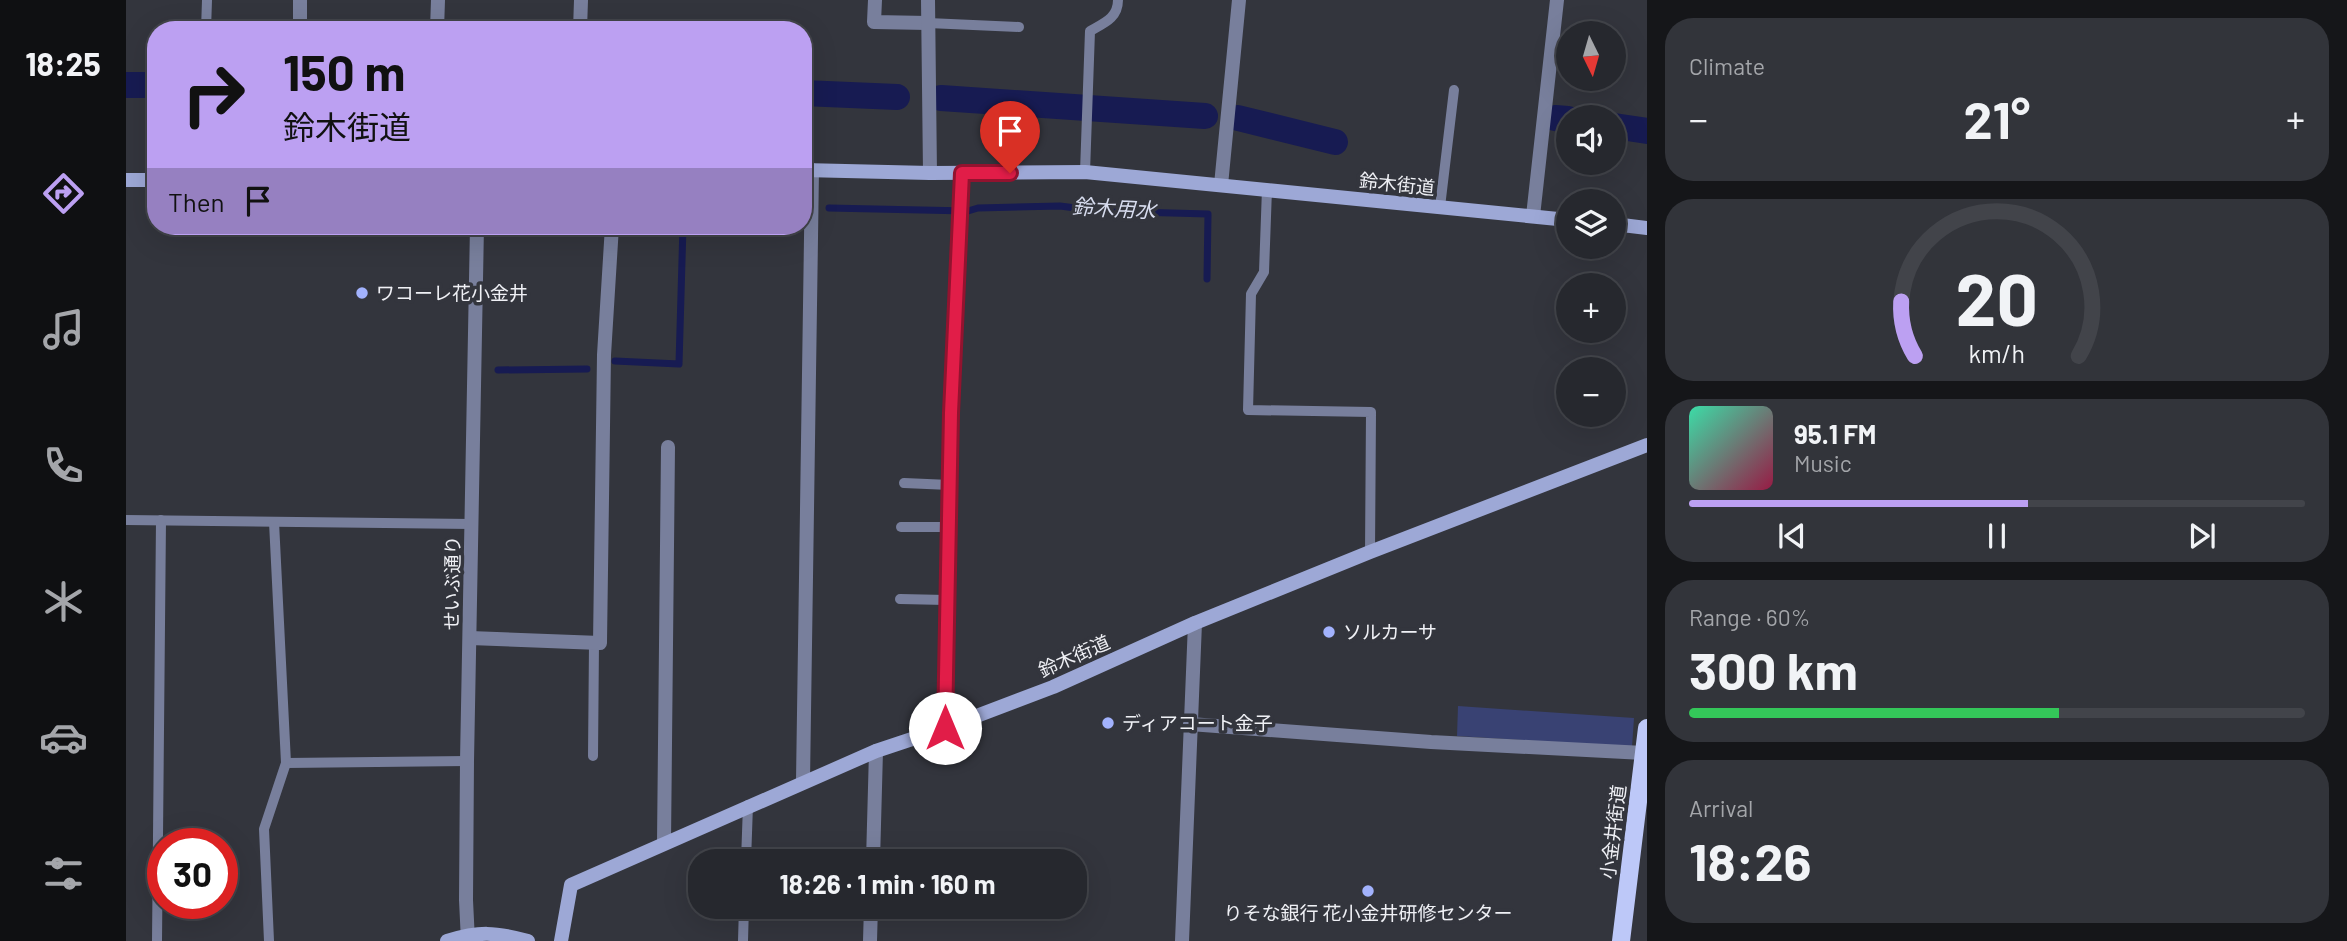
<!DOCTYPE html>
<meta charset="utf-8">
<style>
:root{--surface:#26282e;--page:#32343a;--text:#f1f3f6;--muted:#a4a6aa;--line:#42444a;--accent:#bca0f2}
body{margin:0;font-family:Barlow,"Noto Sans JP",sans-serif;background:var(--page);color:var(--text);height:100vh;display:flex;flex-direction:column;font-size:26px;white-space:nowrap}
*{box-sizing:border-box;margin:0}
p{font-size:23px;color:var(--muted)}
.icon{flex:none;width:38px;height:38px;fill:none;stroke:currentColor;stroke-width:2;stroke-linecap:round;stroke-linejoin:round}
.map{position:relative;flex:1;overflow:hidden}
.side{display:flex;flex-direction:column;gap:18px;padding:18px;background:#151619;width:700px}
.side>*{flex:none}
.hud{position:absolute;left:21px;top:21px;width:665px;height:214px;border-radius:28px;box-shadow:0 7px 28px #0002,0 0 0 2px var(--line);background:#bca0f2;color:#111;overflow:hidden}
.needle{width:46px;rotate:175deg}
.tools{position:absolute;left:1430px;top:21px;display:grid;gap:14px}
.tools a{display:grid;place-items:center;width:70px;height:70px;border-radius:50%;background:var(--surface);box-shadow:0 7px 28px #0002,0 0 0 2px var(--line);font-size:35px}
.speed{position:absolute;left:21px;top:828px;display:flex;gap:14px;font-size:35px;font-weight:700;text-align:center}
.speed>*{display:grid;place-content:center;width:91px;height:91px;border-radius:50%;background:var(--surface);box-shadow:0 7px 28px #0002,0 0 0 2px var(--line);line-height:1}
.speed .limit{border:10px solid #d22;background:#fff;color:#111}
.pin{position:absolute;display:grid;place-items:center;width:60px;height:60px;color:#fff;margin:-72px -30px;border-radius:50% 50% 50% 0;rotate:-45deg;box-shadow:0 0 7px #0007}
.pin .icon{rotate:45deg}
.me{position:absolute;width:77px;margin:-38px;rotate:0deg;stroke-linejoin:round;filter:drop-shadow(0 0 5px #0008)}
.turn{display:flex;align-items:center;gap:24px;height:147px;padding:0 21px;font-size:32px}
.turn .icon{width:91px;height:91px;stroke-width:2.5}
.turn b{display:block;font-size:49px;line-height:60px}
.then{display:flex;align-items:center;height:66px;padding:0 21px;background:#0003;gap:14px;font-size:26px}
.big{font-size:52px;font-weight:700;line-height:1.1}
.side .tile{flex:1;display:flex;flex-direction:column;justify-content:center;gap:10px;min-width:0;padding:0 24px;border-radius:28px;background:var(--page)}
.side .dial{align-items:center;gap:0}
.dial svg{height:182px;overflow:visible;fill:none;stroke:var(--line);stroke-width:7;stroke-linecap:round;text-anchor:middle}
.dial text{fill:var(--text);stroke:none}
.song{display:flex;align-items:center;gap:21px}
.cover{width:84px;height:84px;border-radius:10px;background:linear-gradient(135deg,hsl(160 70% 55%),hsl(340 70% 35%))}
.played{height:7px;border-radius:4px;background:linear-gradient(90deg,var(--accent) 55%,var(--line) 55%)}
.keys{display:flex;justify-content:space-around;direction:ltr}
.heat{display:flex;justify-content:space-between;align-items:center;font-size:38px;direction:ltr}
.charge{height:10px;border-radius:5px;background:linear-gradient(90deg,#34c759 60%,var(--line) 0)}
.trip{position:absolute;left:562px;top:849px;width:399px;height:70px;border-radius:28px;background:var(--surface);box-shadow:0 7px 28px #0002,0 0 0 2px var(--line);font-weight:700;line-height:70px;text-align:center}
main{display:flex;flex:1;min-height:0}
.tab-bar{display:flex;flex-direction:column;width:126px;justify-content:space-around;align-items:center;background:#0f1012;color:var(--muted)}
.tab-bar .icon{width:49px;height:49px}
.tab-bar .on{color:var(--accent)}
.tab-bar b{font-size:32px;color:var(--text)}
.map>svg:first-child{display:block}
.green{fill:#394273}
.lines{fill:none;stroke-linecap:round;stroke-linejoin:round}
.stream{stroke:#171b52;stroke-width:7}
.canal{stroke:#171b52;stroke-width:26}
.lane{stroke:#787f9c;stroke-width:10}
.street{stroke:#787f9c;stroke-width:14}
.secondary{stroke:#9da8d6;stroke-width:14}
.primary{stroke:#bdc8f8;stroke-width:18}
.route-casing{stroke:#92132f;stroke-width:18}
.route{stroke:#e11d48;stroke-width:12}
.poi-dot{fill:#a2b2fd;stroke:#33353d;stroke-width:2.5}
.labels{text-anchor:middle;stroke-width:7;stroke-linejoin:round;paint-order:stroke}
.street-label{font-size:19px;fill:#eff0f5;stroke:#33353d}
.poi-label{font-size:19px;fill:#eff0f5;stroke:#33353d;text-anchor:start}
.water-label{font-size:21px;font-style:italic;fill:#d7dcee;stroke:#33353d}
</style>
<main>
<nav class="tab-bar">
<b>18:25</b>
<svg class="icon on" aria-label="directions" viewBox="0 0 24 24"><path d="M12 3l9 9-9 9-9-9zM9 14v-3h6M13 9l2 2-2 2"/></svg>
<svg class="icon" aria-label="music" viewBox="0 0 24 24"><path d="M9 18V5l10-2v13"/><circle cx="6" cy="18" r="3"/><circle cx="16" cy="16" r="3"/></svg>
<svg class="icon" aria-label="phone" viewBox="0 0 24 24"><path d="M5 4h4l2 5-3 2q2 4 5 5l2-3 5 2v4C11 20 4 13 5 4z"/></svg>
<svg class="icon" aria-label="climate" viewBox="0 0 24 24"><path d="M12 3v18M4 7l16 10M4 17L20 7"/></svg>
<svg class="icon" aria-label="car" viewBox="0 0 24 24"><path d="M5 17H2v-5l4-1 3-4h7l3 4 3 1v5h-3M9 17h6M6 11h13"/><circle cx="7" cy="17" r="2"/><circle cx="17" cy="17" r="2"/></svg>
<svg class="icon" aria-label="filters" viewBox="0 0 24 24"><path d="M4 7h16M4 17h16"/><circle cx="9" cy="7" r="2"/><circle cx="15" cy="17" r="2"/></svg>
</nav>
<div class="map">
<svg width="1521" height="941" viewBox="0 0 1521 941">
<rect width="100%" height="100%" fill="#33353d"/>
<polygon class="green" points="1332,706 1508,718 1506,747 1331,736"/>
<g class="lines">
<g class="stream">
<polyline points="703,208 842,211 852,208 934,206 973,211 1082,214 1081,279"/>
<polyline points="489,361 553,364 557,226"/>
<polyline points="372,370 461,369"/>
</g>
<g class="canal">
<polyline points="0,85 30,85"/>
<polyline points="677,93 771,97"/>
<polyline points="815,98 1079,116"/>
<polyline points="1112,118 1209,142"/>
<polyline points="1429,118 1442,119"/>
<polyline points="1488,126 1521,131"/>
</g>
<g class="lane">
<polyline points="802,23 893,27"/>
<polyline points="80,30 81,0"/>
<path d="M959 172 964 31C978 23 992 18 992 0"/>
<polyline points="1141,189 1138,272 1125,294 1122,410 1245,412 1244,552"/>
<polyline points="1314,207 1328,90"/>
<polyline points="778,483 824,485"/>
<polyline points="0,520 346,524"/>
<polyline points="775,527 822,527"/>
<polyline points="774,599 820,600"/>
<polyline points="467,756 468,643"/>
<polyline points="160,763 341,761"/>
<polyline points="620,861 622,805"/>
<polyline points="31,941 35,520"/>
<polyline points="143,941 138,829 160,763 148,522"/>
<polyline points="617,941 618,906"/>
</g>
<g class="street">
<polyline points="749,0 748,22 802,23"/>
<polyline points="802,0 804,173"/>
<polyline points="174,30 174,0"/>
<polyline points="311,30 312,0"/>
<polyline points="454,30 455,0"/>
<polyline points="1095,185 1113,0"/>
<polyline points="1407,216 1431,0"/>
<polyline points="344,638 474,643 478,355 486,226"/>
<polyline points="1064,724 1305,742 1518,753"/>
<polyline points="819,728 825,413 836,173"/>
<polyline points="677,781 686,170"/>
<polyline points="538,843 542,447"/>
<polyline points="747,861 750,751"/>
<polyline points="342,941 340,900 341,761 351,226"/>
<polyline points="744,941 745,906"/>
<polyline points="1056,941 1069,623"/>
</g>
<g class="secondary">
<polyline points="677,170 804,173 959,172 1442,220"/>
<polyline points="0,180 30,180"/>
<polyline points="1488,224 1521,228"/>
<path d="M321 941C354 931 368 932 402 941"/>
<polyline points="435,941 445,885 750,751 819,728 927,687 1069,623 1244,552 1521,445"/>
</g>
<polyline class="primary" points="1495,941 1521,728"/>
</g>
<g class="lines">
<defs>
<polyline id="route" points="819,728 825,413 836,173 884,173"/>
</defs>
<use href="#route" class="route-casing"/>
<use href="#route" class="route"/>
</g>
<g class="poi-dot">
<circle cx="236" cy="293" r="7"/>
<circle cx="1203" cy="632" r="7"/>
<circle cx="982" cy="723" r="7"/>
<circle cx="1242" cy="891" r="7"/>
</g>
<g class="labels">
<g class="street-label">
<text transform="translate(1271 184) rotate(6)" y="7">鈴木街道</text>
<text transform="translate(326 583) rotate(-89)" y="7">せいぶ通り</text>
<text transform="translate(948 656) rotate(-24)" y="7">鈴木街道</text>
<text transform="translate(1487 832) rotate(-83)" y="7">小金井街道</text>
</g>
<g class="poi-label">
<text x="250" y="300">ワコーレ花小金井</text>
<text x="1217" y="639">ソルカーサ</text>
<text x="996" y="730">ディアコート金子</text>
<text x="1242" y="920" text-anchor="middle">りそな銀行 花小金井研修センター</text>
</g>
<g class="water-label">
<text transform="translate(988 209) rotate(3)" y="7">鈴木用水</text>
</g>
</g>
</svg>
<div class="tools">
<a><svg class="needle" viewBox="-14 -14 28 28"><path d="M0-13l5 13h-10z" fill="#e53935"/><path d="M0 13l5-13h-10z" fill="#a4a6aa"/></svg></a>
<a><svg class="icon" aria-label="sound" viewBox="0 0 24 24"><path d="M4 9h4l5-4v14l-5-4H4zM17 9q2 3 0 6"/></svg></a>
<a><svg class="icon" aria-label="layers" viewBox="0 0 24 24"><path d="M12 4l9 5-9 5-9-5zM3 14l9 5 9-5"/></svg></a>
<a>+</a>
<a>−</a>
</div>
<div class="speed"><div class="limit">30</div></div>
<div class="pin" style="left:884px;top:173px;background:#d93025"><svg class="icon" aria-label="arrive" viewBox="0 0 24 24"><path d="M6 21V4h12l-3 4 3 4H6"/></svg></div>
<svg class="me" style="left:819px;top:728px" viewBox="-20 -20 40 40"><circle r="19" fill="#fff"/><path d="M0-13L10 11 0 6-10 11z" fill="#e11d48"/></svg>
<div class="trip">18:26 · 1 min · 160 m</div>
<div class="hud">
<div class="turn"><svg class="icon" aria-label="right" viewBox="0 0 24 24"><path d="M7 20v-9h11M14 6l5 5-5 5"/></svg><div><b>150 m</b>鈴木街道</div></div>
<div class="then">Then<svg class="icon" aria-label="arrive" viewBox="0 0 24 24"><path d="M6 21V4h12l-3 4 3 4H6"/></svg></div>
</div>
</div>
<section class="side">
<div class="tile"><p>Climate</p>
<div class="heat"><a>−</a><b class="big">21°</b><a>+</a></div>
</div>
<div class="tile dial"><svg viewBox="0 0 100 80">
<path d="M14 69A42 42 0 1 1 86 69"/>
<path d="M14 69A42 42 0 0 1 8 45" stroke="#bca0f2"/>
<text x="50" y="56" font-size="32" font-weight="700">20</text>
<text x="50" y="72" font-size="11">km/h</text>
</svg></div>
<div class="tile">
<div class="song"><i class="cover"></i><div><b>95.1 FM</b><p>Music</p></div></div>
<div class="played"></div>
<div class="keys"><svg class="icon" aria-label="previous" viewBox="0 0 24 24"><path d="M18 5L8 12l10 7zM5 5v14"/></svg><svg class="icon" aria-label="pause" viewBox="0 0 24 24"><path d="M8 5v14M16 5v14"/></svg><svg class="icon" aria-label="next" viewBox="0 0 24 24"><path d="M6 5l10 7-10 7zM19 5v14"/></svg></div>
</div>
<div class="tile"><p>Range · 60%</p><b class="big">300 km</b><div class="charge"></div></div>
<div class="tile"><p>Arrival</p><b class="big">18:26</b></div>
</section>
</main>
